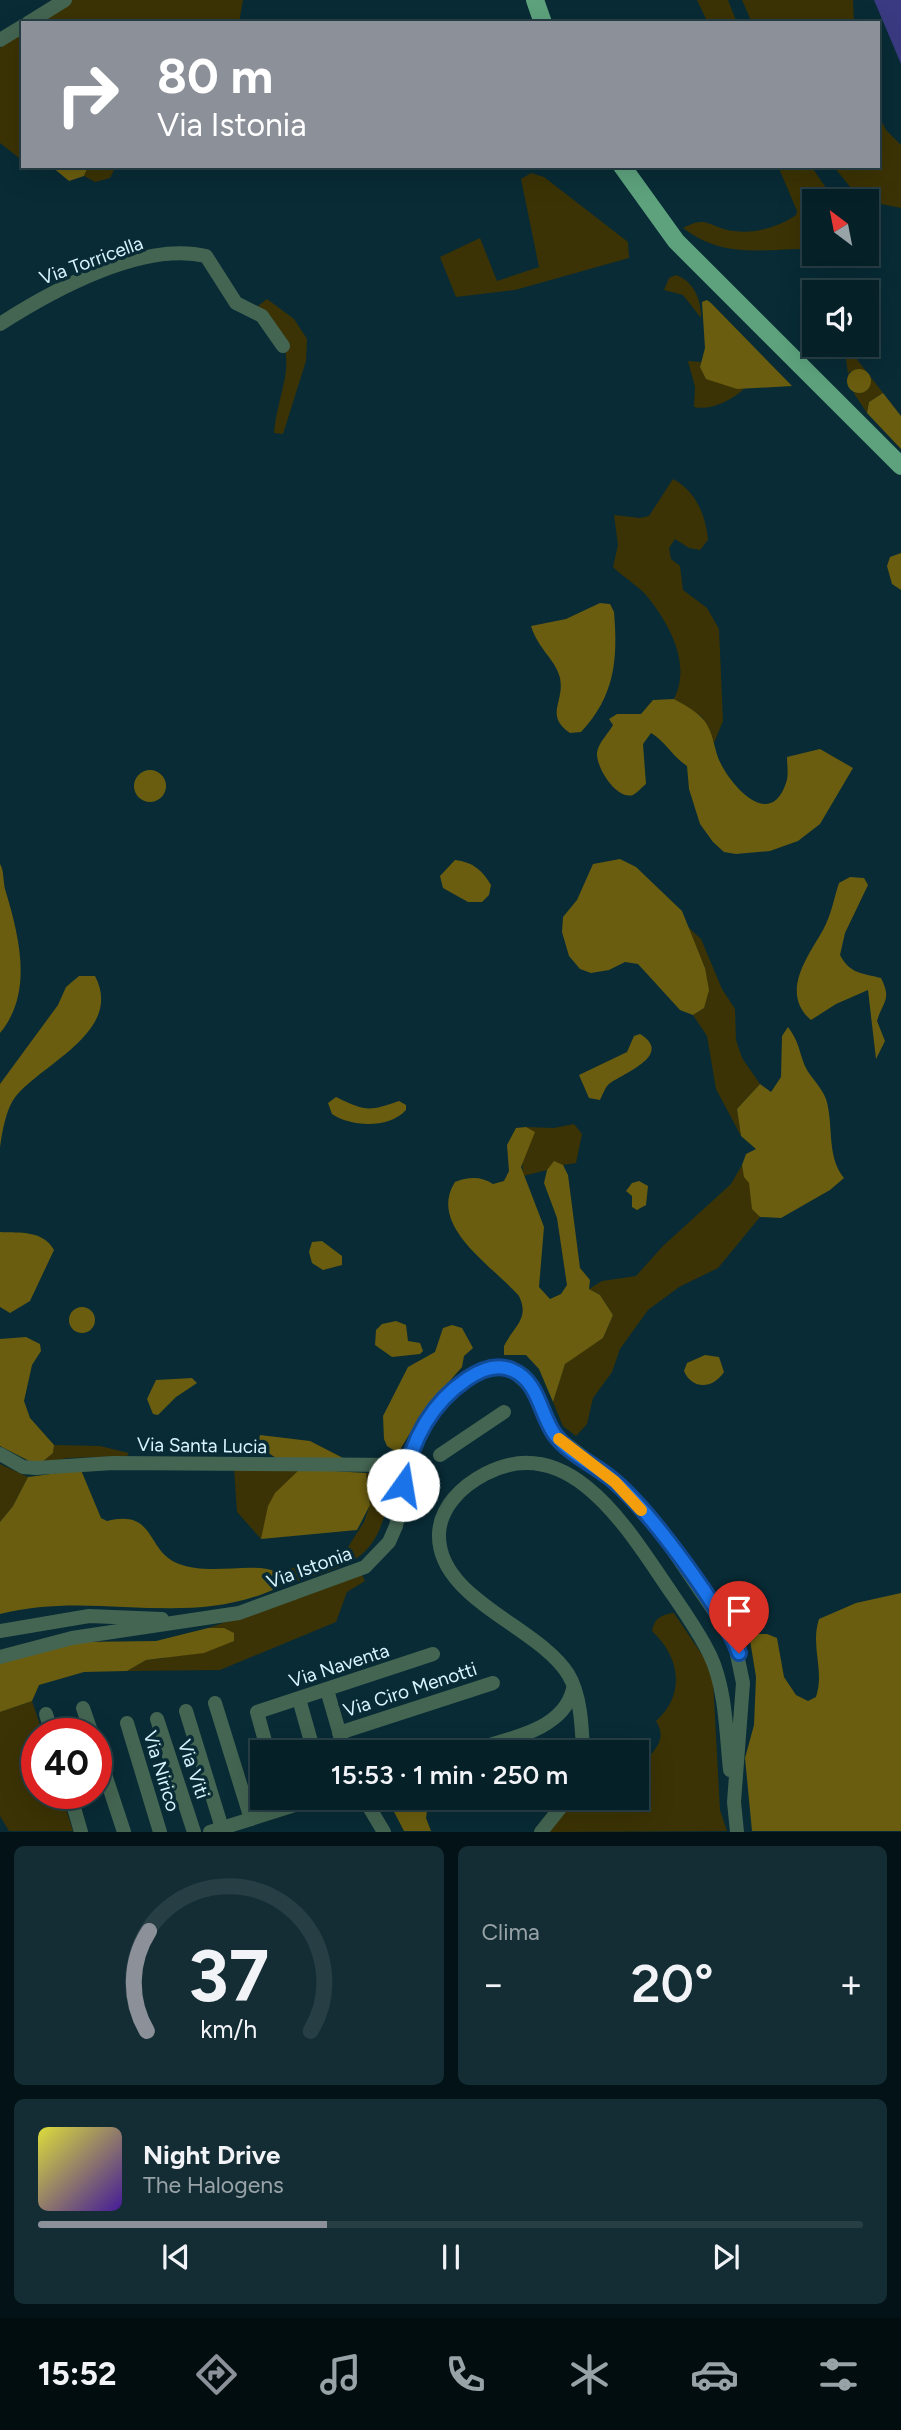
<!DOCTYPE html>
<html lang="it">
<meta charset="utf-8">
<style>
:root{--surface:#062028;--page:#142d34;--text:#f1f3f6;--muted:#98a3a8;--line:#273e45;--accent:#8c9099}
body{margin:0;font-family:Figtree,sans-serif;background:var(--page);color:var(--text);height:100vh;display:flex;flex-direction:column;font-size:26px;white-space:nowrap}
*{box-sizing:border-box;margin:0}
p{font-size:23px;color:var(--muted)}
.icon{flex:none;width:38px;height:38px;fill:none;stroke:currentColor;stroke-width:2;stroke-linecap:round;stroke-linejoin:round}
.map{position:relative;height:1832px;overflow:hidden}
.side{display:flex;flex-direction:column;gap:14px;padding:14px;background:#031216;flex:1}
.side>*{flex:none}
.guide{position:absolute;left:21px;top:21px;width:859px;height:147px;border-radius:0px;box-shadow:0 7px 28px #0002,0 0 0 2px var(--line);background:#8c9099;color:#fff;overflow:hidden}
.needle{width:46px;rotate:328deg}
.fabs{position:absolute;left:802px;top:189px;display:grid;gap:14px}
.fabs a{display:grid;place-items:center;width:77px;height:77px;border-radius:0px;background:var(--surface);box-shadow:0 7px 28px #0002,0 0 0 2px var(--line);font-size:35px}
.speed{position:absolute;left:21px;top:1718px;display:flex;gap:14px;font-size:35px;font-weight:700;text-align:center}
.speed>*{display:grid;place-content:center;width:91px;height:91px;border-radius:50%;background:var(--surface);box-shadow:0 7px 28px #0002,0 0 0 2px var(--line);line-height:1}
.speed .limit{border:10px solid #d22;background:#fff;color:#111}
.pin{position:absolute;display:grid;place-items:center;width:60px;height:60px;color:#fff;margin:-72px -30px;border-radius:50% 50% 50% 0;rotate:-45deg;box-shadow:0 0 7px #0007}
.pin .icon{rotate:45deg}
.me{position:absolute;width:77px;margin:-38px;rotate:13deg;stroke-linejoin:round;filter:drop-shadow(0 0 5px #0008)}
.turn{display:flex;align-items:center;gap:24px;height:147px;padding:0 21px;font-size:32px}
.turn .icon{width:91px;height:91px;stroke-width:2.5}
.turn b{display:block;font-size:49px;line-height:60px}
.big{font-size:52px;font-weight:600;line-height:1.1}
.side .card{flex:1;display:flex;flex-direction:column;justify-content:center;gap:10px;min-width:0;padding:0 24px;border-radius:10px;background:var(--page)}
.side .dial{align-items:center;gap:0}
.dial svg{height:182px;overflow:visible;fill:none;stroke:var(--line);stroke-width:7;stroke-linecap:round;text-anchor:middle}
.dial text{fill:var(--text);stroke:none}
.song{display:flex;align-items:center;gap:21px}
.cover{width:84px;height:84px;border-radius:10px;background:linear-gradient(135deg,hsl(60 70% 55%),hsl(260 70% 35%))}
.played{height:7px;border-radius:4px;background:linear-gradient(90deg,var(--accent) 35%,var(--line) 35%)}
.keys{display:flex;justify-content:space-around;direction:ltr}
.heat{display:flex;justify-content:space-between;align-items:center;font-size:38px;direction:ltr}
.side .tiles{flex:1;display:grid;gap:14px;grid-template-columns:1fr 1fr}
.card:last-child{grid-column:span 2}
.trip{position:absolute;left:250px;top:1740px;width:399px;height:70px;border-radius:0px;background:var(--surface);box-shadow:0 7px 28px #0002,0 0 0 2px var(--line);font-weight:600;line-height:70px;text-align:center}
.tab-bar{display:flex;height:112px;justify-content:space-around;align-items:center;background:#020d10;color:var(--muted)}
.tab-bar .icon{width:49px;height:49px}
.tab-bar .current{color:var(--accent)}
.tab-bar b{font-size:32px;color:var(--text)}
.map>svg:first-child{display:block}
.green{fill:#3b3305}
.forest{fill:#6a5d0f}
.water{fill:#393a81}
.lines{fill:none;stroke-linecap:round;stroke-linejoin:round}
.minor{stroke:#446552;stroke-width:14}
.major{stroke:#5da27d;stroke-width:18}
.route-casing{stroke:#114b97;stroke-width:18}
.route{stroke:#1a73e8;stroke-width:12}
.slow{stroke:#f59e0b;stroke-width:12}
.labels{text-anchor:middle;stroke-width:7;stroke-linejoin:round;paint-order:stroke}
.street-label{font-size:19px;fill:#d8f5fe;stroke:#082b35}
</style>
<div class="map">
<svg width="901" height="1832" viewBox="0 0 901 1832">
<rect width="100%" height="100%" fill="#082b35"/>
<g class="green">
<polygon points="69,0 243,0 239,23 34,23"/>
<polygon points="697,0 728,0 737,23 708,23"/>
<polygon points="742,0 853,0 854,23 752,23"/>
<polygon points="23,30 23,161 0,143 0,48"/>
<polygon points="879,116 886,130 901,145 901,208 861,200 833,166 878,166"/>
<polygon points="88,166 116,166 110,178 95,182 84,176"/>
<path d="M778 166H811L835 201H814V252L801 249C756 250 721 257 683 228 708 214 709 228 734 231 754 234 779 227 796 215L797 211Z"/>
<polygon points="531,173 544,177 628,242 629,258 515,290 456,297 440,257 480,238 497,281 539,267 521,179"/>
<polygon points="866,249 871,256 856,264 819,254 866,254"/>
<path d="M676 275C694 281 702 302 701 318L683 295 664 290 669 278Z"/>
<path d="M267 299 294 319 307 339 306 361 283 434 274 433C280 378 306 356 258 306Z"/>
<polygon points="852,353 883,393 869,402 867,413 851,389 854,393 866,391 850,371 848,374 846,359"/>
<path d="M688 361 701 362 700 367 737 389H744C732 400 711 411 694 407L695 387Z"/>
<path d="M673 479C696 491 706 516 708 540L700 550 689 548 675 539 669 548 671 559 680 566 683 590 707 608 719 629 723 721 714 743 702 717 674 699C692 664 669 623 646 595 637 585 623 577 613 567L618 545 614 515 640 518 649 516Z"/>
<polygon points="688,927 701,939 722,989 735,1009 736,1040 742,1058 760,1084 737,1109 741,1136 716,1089 707,1036 693,1015 704,1008 705,968"/>
<polygon points="574,1124 582,1134 576,1163 563,1165 554,1162 547,1170 523,1176 522,1158 534,1133 526,1127 554,1128"/>
<path d="M742 1165C743 1173 745 1175 749 1182 755 1195 749 1205 760 1217L718 1268 679 1287 648 1310 620 1349 612 1372 593 1398 587 1424 576 1436 563 1426 553 1402 560 1379 565 1364 572 1358 603 1338 613 1315 600 1295 589 1289 602 1281 636 1276 663 1246 731 1184Z"/>
<polygon points="54,1445 100,1446 129,1453 127,1456 68,1458 41,1463 53,1453"/>
<polygon points="0,1464 28,1477 13,1506 0,1522"/>
<path d="M234 1469H300C271 1501 273 1497 261 1539L237 1512Z"/>
<path d="M366 1473H394C378 1565 362 1560 279 1587L276 1572 343 1555 364 1522 370 1505Z"/>
<polygon points="362,1575 365,1581 347,1592 336,1622 220,1670 127,1671 146,1660 165,1658 224,1628 208,1628"/>
<path d="M674 1613 709 1665 713 1680 720 1810 727 1831 549 1832 576 1797H637V1761L647 1759C658 1747 666 1737 656 1721 686 1694 680 1657 652 1631 654 1618 663 1614 674 1613Z"/>
<polygon points="32,1701 43,1734 37,1734 37,1794 61,1794 73,1831 9,1831 0,1816 0,1712"/>
</g>
<g class="forest">
<polygon points="51,166 88,166 84,176 69,181"/>
<polygon points="707,300 711,303 792,386 737,389 706,379 700,367 705,348 702,302"/>
<circle cx="859" cy="381" r="12"/>
<polygon points="883,393 901,416 901,449 867,413 869,402"/>
<polygon points="901,553 901,590 892,584 887,566 890,557"/>
<path d="M600 603 610 604 614 612C618 659 615 696 581 732L570 733C544 715 565 702 560 678 556 660 538 649 531 626L566 619Z"/>
<path d="M674 699C683 704 694 710 701 717 714 730 713 747 720 762 732 787 770 830 786 783 789 775 787 765 787 757L820 749 853 768 820 824 798 841 770 851 736 854 724 852 713 842 700 824 689 789 687 766C671 755 666 742 651 733L643 744 646 784C642 787 637 793 633 795 616 800 596 767 597 753 598 743 608 734 613 725L609 719 617 714H641L653 700Z"/>
<circle cx="150" cy="786" r="16"/>
<polygon points="620,859 636,867 682,911 705,968 709,990 704,1008 693,1015 680,1010 638,964 625,962 609,970 591,973 580,969 569,956 562,932 563,917 577,900 593,864"/>
<path d="M455 860C473 862 482 870 491 885L489 895 482 902H468L443 888 440 876Z"/>
<path d="M0 864C4 870 3 881 5 889 19 936 34 992 0 1033Z"/>
<path d="M850 877 864 878 868 885 845 933 840 955C850 974 862 973 881 978 892 1000 883 1001 877 1021L885 1041 876 1059 868 990 836 1004 811 1020C780 993 807 958 823 930 831 916 834 898 839 883Z"/>
<path d="M79 976H95C124 1031 43 1063 16 1096 6 1108 2 1133 0 1148V1084L58 1005 66 987Z"/>
<path d="M788 1027C798 1041 798 1046 803 1061 807 1075 821 1085 826 1099 834 1124 826 1156 844 1178L830 1190 781 1218 760 1217 752 1209 749 1183 744 1177 742 1165 746 1154 756 1149 741 1136 737 1109 760 1084 771 1092 781 1077 782 1036Z"/>
<path d="M640 1034C676 1056 618 1075 608 1085 605 1088 602 1096 600 1100L589 1098 579 1075 627 1052 634 1036Z"/>
<path d="M336 1097C365 1111 368 1112 399 1101L406 1105V1110C389 1129 351 1127 332 1114L328 1103Z"/>
<path d="M526 1127 535 1132 521 1167 544 1227 539 1287 550 1299 561 1294 567 1285 557 1218 544 1183 547 1170 554 1161 563 1165 568 1175 580 1268 590 1280 589 1289 600 1295 613 1315 603 1338 565 1364 553 1402 539 1369 526 1355H504V1346C514 1326 530 1319 519 1296 493 1266 427 1226 455 1182 468 1177 481 1176 493 1184L504 1181 509 1171 507 1145 516 1128Z"/>
<polygon points="639,1181 648,1186 646,1205 637,1210 632,1207 632,1196 626,1191 632,1183"/>
<path d="M0 1232C20 1233 43 1230 54 1250L30 1301 10 1313 0 1307Z"/>
<polygon points="322,1241 342,1256 342,1265 323,1270 312,1263 309,1252 312,1242"/>
<circle cx="82" cy="1320" r="13"/>
<polygon points="396,1321 406,1325 408,1341 420,1343 423,1351 420,1354 392,1357 375,1345 376,1330 382,1324"/>
<polygon points="452,1325 462,1328 473,1348 464,1356 462,1367 424,1410 398,1453 387,1446 384,1439 383,1416 408,1367 435,1352 443,1328"/>
<polygon points="26,1337 40,1344 41,1351 32,1365 24,1401 30,1418 54,1445 53,1453 41,1463 31,1462 0,1446 0,1339"/>
<path d="M705 1355 719 1357 724 1372C713 1389 692 1390 684 1371L687 1363Z"/>
<polygon points="192,1378 197,1383 176,1397 158,1415 153,1414 147,1399 156,1380"/>
<polygon points="260,1435 310,1441 345,1459 276,1458 258,1446"/>
<polygon points="300,1469 366,1473 370,1505 357,1530 261,1539 268,1506 275,1493"/>
<path d="M81 1470 101 1518 107 1521C157 1509 145 1551 179 1564 211 1576 254 1561 276 1572L279 1587C188 1631 96 1589 0 1614V1522L13 1506 28 1477Z"/>
<path d="M901 1593V1831H752L745 1758 754 1725 756 1677 749 1634H767L777 1638 784 1677 796 1695 808 1701 816 1697C825 1670 810 1647 819 1619L856 1603Z"/>
<polygon points="208,1628 224,1628 234,1633 234,1641 204,1653 146,1660 127,1671 84,1672 39,1685 32,1701 0,1712 0,1661 81,1642 156,1641"/>
<polygon points="391,1797 429,1797 426,1818 431,1831 404,1831 392,1808"/>
</g>
<polygon class="water" points="874,0 901,0 901,64"/>
<g class="lines">
<g class="minor">
<polyline points="28,23 65,0"/>
<polyline points="0,40 23,26"/>
<path d="M0 324C53 290 142 241 206 256L236 303 262 316 283 346"/>
<polyline points="0,1454 23,1467 36,1468 113,1463 407,1465"/>
<polyline points="440,1455 504,1412"/>
<polyline points="0,1631 89,1616 162,1619"/>
<polyline points="0,1657 72,1638 239,1613 365,1567 389,1542 396,1526 414,1445 437,1405 456,1387 483,1370 493,1367 511,1369 532,1388 556,1436 616,1482 642,1511 668,1543 734,1640 743,1683 734,1802 737,1832"/>
<polyline points="327,1690 345,1752"/>
<polyline points="299,1699 314,1752"/>
<polyline points="215,1703 251,1819"/>
<polyline points="83,1708 92,1734"/>
<polyline points="186,1711 222,1828"/>
<polyline points="46,1714 52,1734"/>
<polyline points="157,1719 194,1832"/>
<polyline points="127,1723 160,1832"/>
<polyline points="339,1733 493,1683"/>
<polyline points="96,1747 124,1832"/>
<polyline points="268,1752 257,1712 433,1654"/>
<path d="M465 1752C501 1740 563 1733 573 1689"/>
<path d="M583 1752C582 1728 581 1695 568 1674 538 1626 437 1599 439 1534 440 1507 462 1486 485 1474 566 1431 624 1523 662 1579 678 1603 697 1628 710 1655 726 1689 726 1732 730 1770"/>
<polyline points="70,1794 81,1832"/>
<polyline points="363,1797 384,1832"/>
<polyline points="210,1832 320,1797"/>
<polyline points="541,1832 569,1797"/>
</g>
<g class="major">
<polyline points="535,0 543,23"/>
<polyline points="622,166 676,241 901,466"/>
</g>
</g>
<g class="lines">
<defs>
<path id="route" d="M403 1485C411 1442 430 1404 467 1379 480 1370 496 1363 512 1370 539 1381 540 1415 555 1435 570 1455 596 1465 614 1481 650 1511 723 1610 739 1653"/>
</defs>
<use href="#route" class="route-casing"/>
<use href="#route" class="route"/>
<polyline class="slow" points="559,1439 615,1482 641,1510"/>
</g>
<g class="labels">
<g class="street-label">
<text transform="translate(91 260) rotate(-20)" y="7">Via Torricella</text>
<text transform="translate(202 1445) rotate(1)" y="7">Via Santa Lucia</text>
<text transform="translate(309 1567) rotate(-20)" y="7">Via Istonia</text>
<text transform="translate(339 1665) rotate(-18)" y="7">Via Naventa</text>
<text transform="translate(410 1689) rotate(-18)" y="7">Via Ciro Menotti</text>
<text transform="translate(194 1769) rotate(71)" y="7">Via Viti</text>
<text transform="translate(162 1771) rotate(73)" y="7">Via Nirico</text>
</g>
</g>
</svg>
<div class="fabs">
<a><svg class="needle" viewBox="-14 -14 28 28"><path d="M0-13l5 13h-10z" fill="#e53935"/><path d="M0 13l5-13h-10z" fill="#98a3a8"/></svg></a>
<a><svg class="icon" aria-label="sound" viewBox="0 0 24 24"><path d="M4 9h4l5-4v14l-5-4H4zM17 9q2 3 0 6"/></svg></a>
</div>
<div class="speed"><div class="limit">40</div></div>
<div class="pin" style="left:739px;top:1653px;background:#d93025"><svg class="icon" aria-label="arrive" viewBox="0 0 24 24"><path d="M6 21V4h12l-3 4 3 4H6"/></svg></div>
<svg class="me" style="left:403px;top:1485px" viewBox="-20 -20 40 40"><circle r="19" fill="#fff"/><path d="M0-13L10 11 0 6-10 11z" fill="#1a73e8"/></svg>
<div class="trip">15:53 · 1 min · 250 m</div>
<div class="guide">
<div class="turn"><svg class="icon" aria-label="right" viewBox="0 0 24 24"><path d="M7 20v-9h11M14 6l5 5-5 5"/></svg><div><b>80 m</b>Via Istonia</div></div>
</div>
</div>
<section class="side">
<div class="tiles">
<div class="card dial"><svg viewBox="0 0 100 80">
<path d="M14 69A42 42 0 1 1 86 69"/>
<path d="M14 69A42 42 0 0 1 15 25" stroke="#8c9099"/>
<text x="50" y="56" font-size="32" font-weight="700">37</text>
<text x="50" y="72" font-size="11">km/h</text>
</svg></div>
<div class="card"><p>Clima</p>
<div class="heat"><a>−</a><b class="big">20°</b><a>+</a></div>
</div>
<div class="card">
<div class="song"><i class="cover"></i><div><b>Night Drive</b><p>The Halogens</p></div></div>
<div class="played"></div>
<div class="keys"><svg class="icon" aria-label="previous" viewBox="0 0 24 24"><path d="M18 5L8 12l10 7zM5 5v14"/></svg><svg class="icon" aria-label="pause" viewBox="0 0 24 24"><path d="M8 5v14M16 5v14"/></svg><svg class="icon" aria-label="next" viewBox="0 0 24 24"><path d="M6 5l10 7-10 7zM19 5v14"/></svg></div>
</div>
</div>
</section>
<nav class="tab-bar">
<b>15:52</b>
<svg class="icon current" aria-label="directions" viewBox="0 0 24 24"><path d="M12 3l9 9-9 9-9-9zM9 14v-3h6M13 9l2 2-2 2"/></svg>
<svg class="icon" aria-label="music" viewBox="0 0 24 24"><path d="M9 18V5l10-2v13"/><circle cx="6" cy="18" r="3"/><circle cx="16" cy="16" r="3"/></svg>
<svg class="icon" aria-label="phone" viewBox="0 0 24 24"><path d="M5 4h4l2 5-3 2q2 4 5 5l2-3 5 2v4C11 20 4 13 5 4z"/></svg>
<svg class="icon" aria-label="climate" viewBox="0 0 24 24"><path d="M12 3v18M4 7l16 10M4 17L20 7"/></svg>
<svg class="icon" aria-label="car" viewBox="0 0 24 24"><path d="M5 17H2v-5l4-1 3-4h7l3 4 3 1v5h-3M9 17h6M6 11h13"/><circle cx="7" cy="17" r="2"/><circle cx="17" cy="17" r="2"/></svg>
<svg class="icon" aria-label="filters" viewBox="0 0 24 24"><path d="M4 7h16M4 17h16"/><circle cx="9" cy="7" r="2"/><circle cx="15" cy="17" r="2"/></svg>
</nav>
